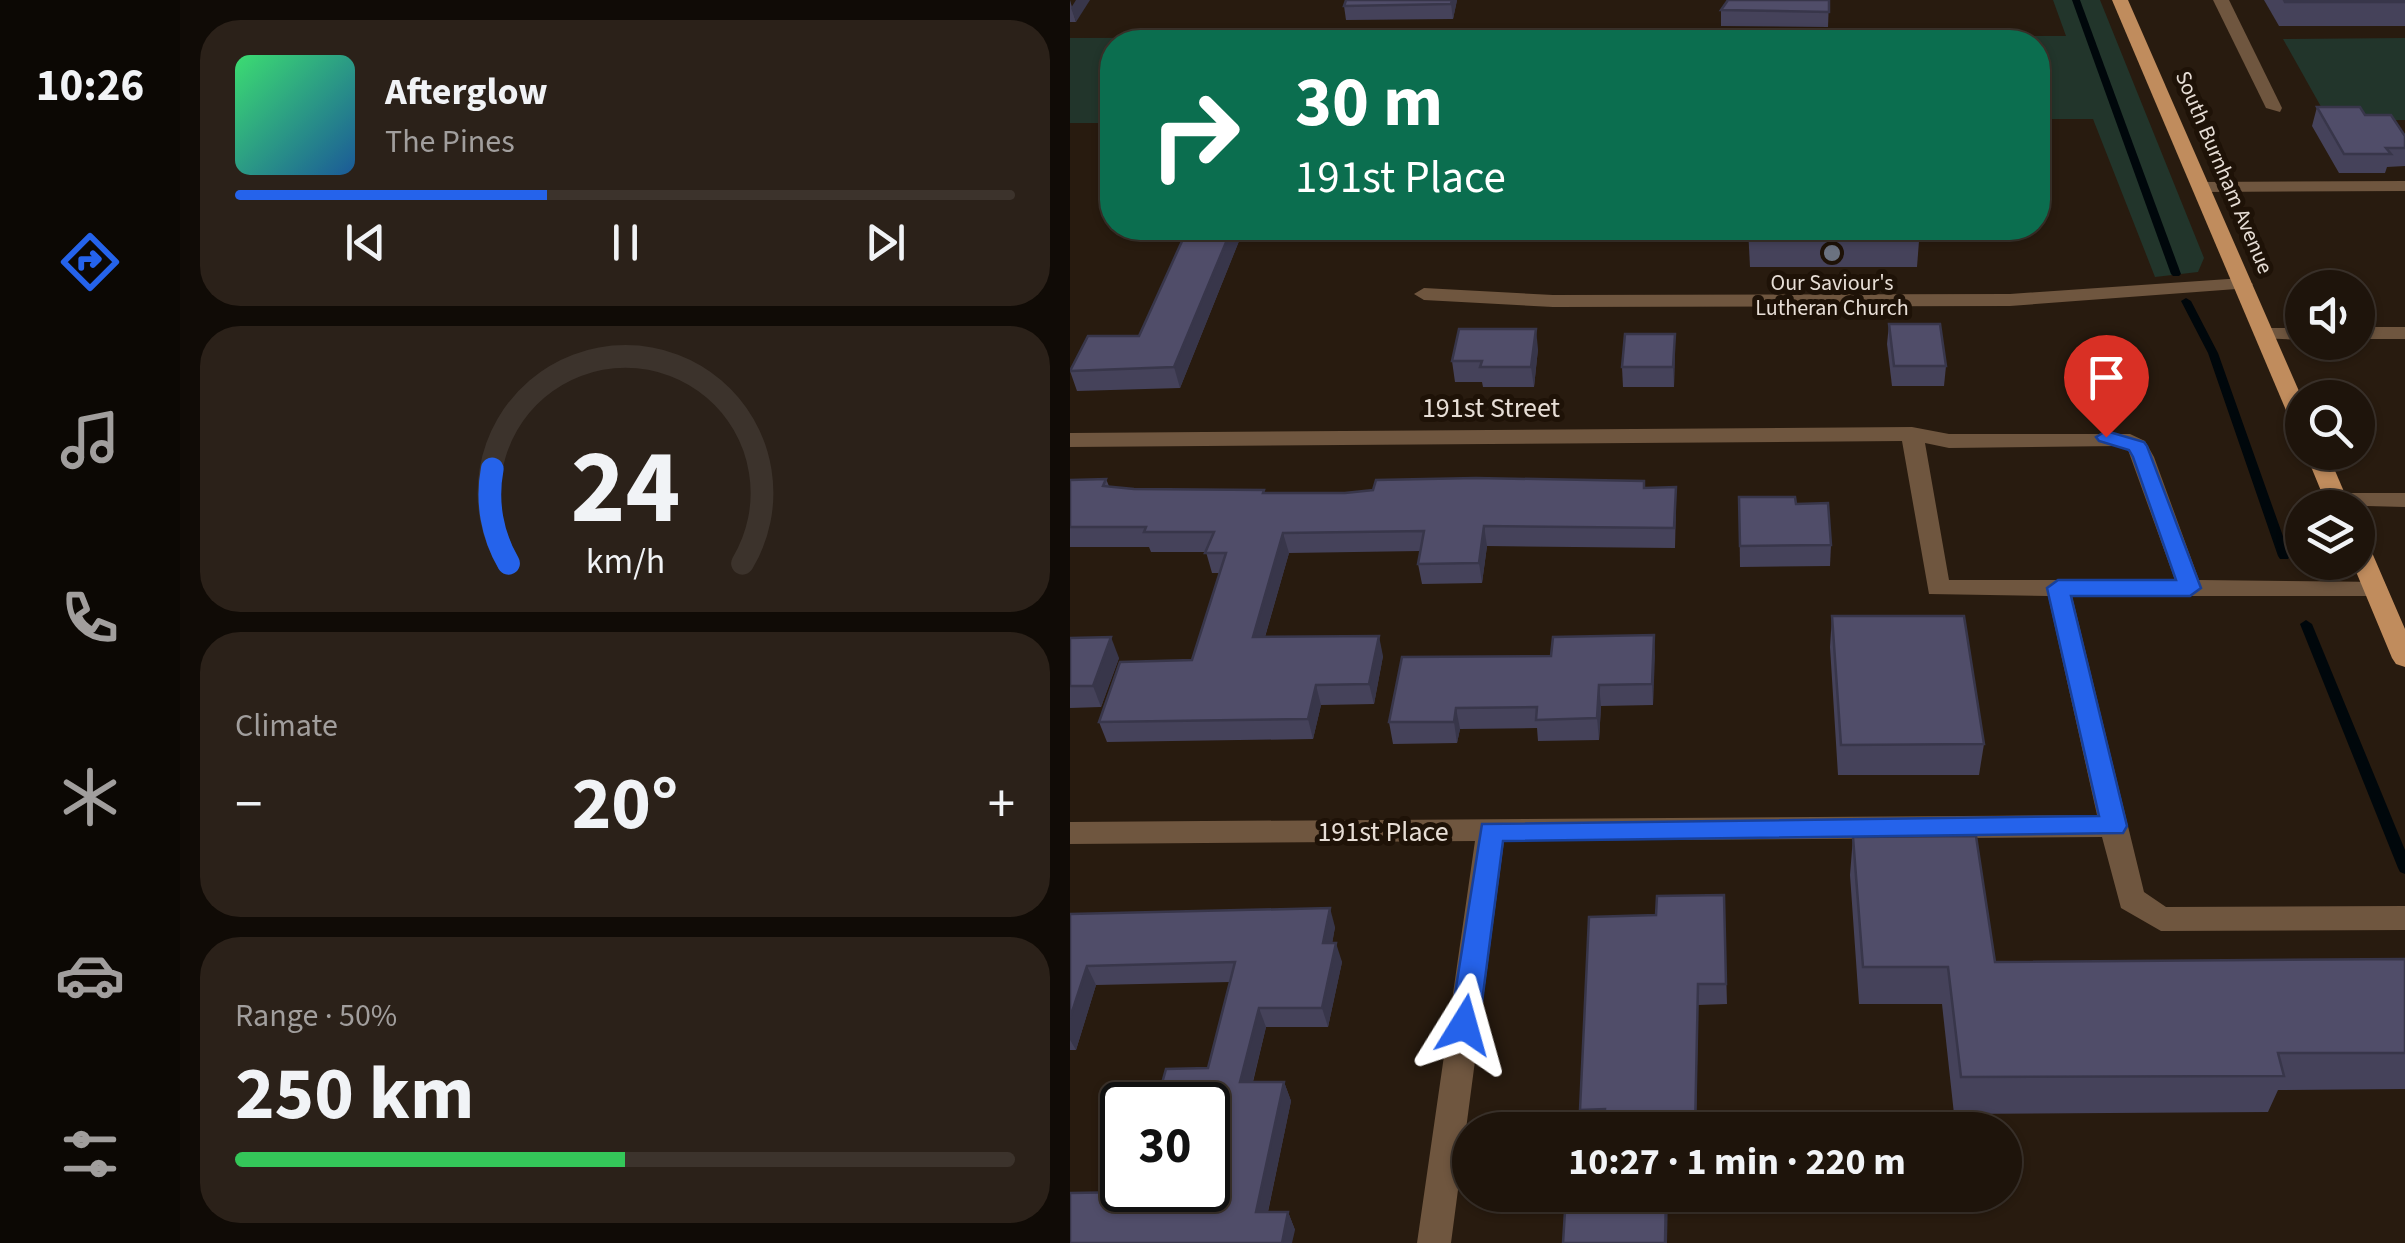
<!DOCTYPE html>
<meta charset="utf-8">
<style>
:root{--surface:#1e140b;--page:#2b2119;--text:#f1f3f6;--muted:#a19e9d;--line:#3c332c;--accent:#2563eb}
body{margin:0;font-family:"Source Sans 3",sans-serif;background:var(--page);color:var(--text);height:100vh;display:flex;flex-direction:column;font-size:38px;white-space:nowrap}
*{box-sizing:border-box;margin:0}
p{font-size:32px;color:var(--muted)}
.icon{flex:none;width:55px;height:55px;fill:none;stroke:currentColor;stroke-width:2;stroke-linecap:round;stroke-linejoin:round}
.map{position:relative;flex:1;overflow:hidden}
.drawer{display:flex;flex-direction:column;gap:20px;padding:20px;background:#100b06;width:890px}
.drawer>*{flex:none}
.banner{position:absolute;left:30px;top:30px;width:950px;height:210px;border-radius:40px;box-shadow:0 2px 8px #0004,0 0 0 2px var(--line);background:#0b6e4f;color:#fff;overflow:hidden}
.controls{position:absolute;left:1215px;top:270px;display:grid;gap:20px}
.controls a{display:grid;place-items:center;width:90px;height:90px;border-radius:50%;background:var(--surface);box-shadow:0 2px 8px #0004,0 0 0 2px var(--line);font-size:50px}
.speed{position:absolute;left:30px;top:1082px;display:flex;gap:20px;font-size:50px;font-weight:700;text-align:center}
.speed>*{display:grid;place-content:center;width:130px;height:130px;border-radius:50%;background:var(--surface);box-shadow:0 2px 8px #0004,0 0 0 2px var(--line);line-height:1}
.speed .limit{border:5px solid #111;border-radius:15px;background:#fff;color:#111}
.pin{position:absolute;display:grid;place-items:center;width:85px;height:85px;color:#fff;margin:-102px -42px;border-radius:50% 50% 50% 0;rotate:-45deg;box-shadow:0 0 10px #0007}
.pin .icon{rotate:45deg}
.me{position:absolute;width:110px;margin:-55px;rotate:8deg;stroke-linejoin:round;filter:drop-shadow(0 0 8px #0008)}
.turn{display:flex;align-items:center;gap:35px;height:210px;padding:0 30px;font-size:45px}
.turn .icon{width:130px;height:130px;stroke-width:2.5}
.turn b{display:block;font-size:70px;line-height:85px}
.big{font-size:75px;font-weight:700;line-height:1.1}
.drawer .widget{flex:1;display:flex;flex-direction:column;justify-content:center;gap:15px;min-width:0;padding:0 35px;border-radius:40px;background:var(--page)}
.drawer .dial{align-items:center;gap:0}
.dial svg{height:260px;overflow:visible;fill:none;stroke:var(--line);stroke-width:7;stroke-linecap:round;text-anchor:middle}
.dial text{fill:var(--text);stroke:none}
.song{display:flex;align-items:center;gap:30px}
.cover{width:120px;height:120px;border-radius:15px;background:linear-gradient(135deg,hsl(140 70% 55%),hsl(210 70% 35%))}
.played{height:10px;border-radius:5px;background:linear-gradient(90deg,var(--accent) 40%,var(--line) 40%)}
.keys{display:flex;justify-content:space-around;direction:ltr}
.heat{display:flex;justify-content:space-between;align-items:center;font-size:55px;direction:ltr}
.charge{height:15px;border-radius:8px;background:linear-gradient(90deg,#34c759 50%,var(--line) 0)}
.trip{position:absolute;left:382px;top:1112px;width:570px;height:100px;border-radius:50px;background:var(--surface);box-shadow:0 2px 8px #0004,0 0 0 2px var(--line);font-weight:700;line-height:100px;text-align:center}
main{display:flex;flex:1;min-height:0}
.tabs{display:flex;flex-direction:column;width:180px;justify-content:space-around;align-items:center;background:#0c0804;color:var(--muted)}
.tabs .icon{width:70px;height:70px}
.tabs .selected{color:var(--accent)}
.tabs b{font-size:45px;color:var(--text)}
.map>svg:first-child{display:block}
.green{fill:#22352b}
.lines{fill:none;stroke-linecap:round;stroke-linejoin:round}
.stream{fill:#00070b;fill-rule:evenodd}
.minor{fill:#6f563f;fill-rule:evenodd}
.major{fill:#c08c5d;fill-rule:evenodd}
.wall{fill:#45425a}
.shaded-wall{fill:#38364a}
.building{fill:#504d69;stroke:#38364a;stroke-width:2.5}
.route{fill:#2563eb;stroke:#184099;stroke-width:2.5}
.worship-dot{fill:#6b7280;stroke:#1e1207;stroke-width:4}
.labels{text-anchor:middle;stroke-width:10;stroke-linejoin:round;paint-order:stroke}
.far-street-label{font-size:22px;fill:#e7ded6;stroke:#1e1207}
.far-poi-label{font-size:22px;fill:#e7ded6;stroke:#1e1207}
.street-label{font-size:28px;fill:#e7ded6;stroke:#1e1207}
</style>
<main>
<nav class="tabs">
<b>10:26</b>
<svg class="icon selected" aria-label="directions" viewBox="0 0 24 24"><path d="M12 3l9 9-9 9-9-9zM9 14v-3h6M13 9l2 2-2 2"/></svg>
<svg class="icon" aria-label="music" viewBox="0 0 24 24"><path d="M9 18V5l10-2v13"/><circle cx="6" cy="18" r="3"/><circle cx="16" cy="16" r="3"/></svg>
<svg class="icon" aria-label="phone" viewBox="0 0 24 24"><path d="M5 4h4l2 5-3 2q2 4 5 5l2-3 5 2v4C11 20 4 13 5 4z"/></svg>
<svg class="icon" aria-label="climate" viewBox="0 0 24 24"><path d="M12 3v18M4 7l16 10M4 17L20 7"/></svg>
<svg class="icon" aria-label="car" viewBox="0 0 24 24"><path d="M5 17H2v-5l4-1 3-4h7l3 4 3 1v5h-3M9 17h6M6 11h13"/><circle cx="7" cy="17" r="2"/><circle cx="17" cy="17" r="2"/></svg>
<svg class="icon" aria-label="filters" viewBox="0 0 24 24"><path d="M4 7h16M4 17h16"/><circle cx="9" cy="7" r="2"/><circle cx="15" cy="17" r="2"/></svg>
</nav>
<section class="drawer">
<div class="widget">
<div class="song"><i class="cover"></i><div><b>Afterglow</b><p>The Pines</p></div></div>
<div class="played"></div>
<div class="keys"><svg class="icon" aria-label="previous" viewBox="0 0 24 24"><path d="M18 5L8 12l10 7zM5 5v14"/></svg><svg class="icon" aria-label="pause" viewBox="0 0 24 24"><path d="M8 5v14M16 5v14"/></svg><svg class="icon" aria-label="next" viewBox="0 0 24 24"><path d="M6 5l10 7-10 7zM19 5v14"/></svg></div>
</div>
<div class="widget dial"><svg viewBox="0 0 100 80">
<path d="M14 69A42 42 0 1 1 86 69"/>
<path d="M14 69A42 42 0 0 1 9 40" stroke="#2563eb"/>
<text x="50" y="56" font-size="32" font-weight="700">24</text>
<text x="50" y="72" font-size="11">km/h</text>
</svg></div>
<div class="widget"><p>Climate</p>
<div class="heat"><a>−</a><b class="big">20°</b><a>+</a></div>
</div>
<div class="widget"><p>Range · 50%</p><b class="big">250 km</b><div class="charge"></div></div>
</section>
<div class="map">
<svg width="1335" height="1243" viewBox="0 0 1335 1243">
<rect width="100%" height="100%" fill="#281b0f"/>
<g class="green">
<polygon points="983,0 1030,0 1134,258 1128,272 1085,277 1023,119 968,119 968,42 42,42 42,123 0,123 0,38 996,36"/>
<polygon points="1335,38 1335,120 1259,121 1213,39"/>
</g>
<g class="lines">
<g class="stream">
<polygon points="1002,0 1010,0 1111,274 1109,276 1103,276 1101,274"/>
<polygon points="1116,298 1121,301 1148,353 1220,556 1218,559 1210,559 1208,556 1138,353 1111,301"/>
<polygon points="1236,620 1242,624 1335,850 1335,874 1330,872 1328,868 1230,624"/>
</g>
<g class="minor">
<polygon points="1143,0 1159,0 1212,108 1210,112 1196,108"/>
<polygon points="1335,181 1335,191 1131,192 1122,187 1131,182"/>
<polygon points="1173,278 1183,284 1180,288 940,306 483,307 354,300 344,294 354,288 483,295 940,294"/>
<rect x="1288" y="327" width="47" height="12"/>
<polygon points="1195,328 1232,328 1232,340 1188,338 1185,334"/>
<path d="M842 427 879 434H1060L1075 441 1084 457 1129 580 1314 582 1317 588 1314 594 1305 596H1002L1074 892 1096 907 1335 906V930L1091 931 1051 908 1032 837 434 841 381 1243H347L405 841 0 844V822L1027 815 978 596 859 594 832 441 0 447V433ZM855 443 879 448 1048 446 1058 450 1105 580H879Z"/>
<polygon points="1267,493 1335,493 1335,507 1259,505 1255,500 1259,495"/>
</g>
<g class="major">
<polygon points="1042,0 1058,0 1232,398 1232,428 1221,422"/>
<polygon points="1235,452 1257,452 1281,508 1258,508"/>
<polygon points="1288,540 1300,548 1335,629 1335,667 1326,664 1322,658 1282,562 1288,562"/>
</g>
</g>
<g class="wall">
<polygon points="0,0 6,22 0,22"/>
<polygon points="387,0 383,19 276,20 274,6"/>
<polygon points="759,0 758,27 651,26 651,10"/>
<polygon points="1194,0 1335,0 1335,26 1209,26"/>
<polygon points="1247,107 1295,115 1335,136 1335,166 1317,167 1315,173 1269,173 1242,126"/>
<polygon points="678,228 850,228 847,267 680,267"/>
<polygon points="169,241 110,388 7,391 0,371 69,336"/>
<polygon points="819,324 876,366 874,386 822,386 817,344"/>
<polygon points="605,334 604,387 553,387 552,367"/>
<polygon points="468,349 464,387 413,387 412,382 385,382 382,361"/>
<polygon points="36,479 39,486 64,489 195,493 575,488 606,507 605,548 417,546 412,583 352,584 348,564 350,551 219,553 195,637 313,656 304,704 251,705 243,739 37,742 29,722 122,660 149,573 142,573 136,552 81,552 79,547 0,547 0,480"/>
<polygon points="669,497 726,504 761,545 760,566 670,567"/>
<polygon points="762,616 914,744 909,775 768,775 760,647"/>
<polygon points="584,635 583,705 531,706 529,740 468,741 467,728 390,729 387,743 323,744 319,722 481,656"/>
<polygon points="0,638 49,658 31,707 0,708"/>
<polygon points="783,837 925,962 1335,959 1335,1089 1208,1090 1198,1112 884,1114 872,1004 789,1004 780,875"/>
<polygon points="654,895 657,1004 628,1005 626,1130 512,1129 510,1110 586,915"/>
<polygon points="0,914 265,927 262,943 272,962 258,1027 196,1027 183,1082 214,1082 221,1101 198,1212 218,1212 225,1230 61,1192 138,1068 160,982 26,985 6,1050 0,1050"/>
</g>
<g class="shaded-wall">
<polygon points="6,0 20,0 6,22 1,8"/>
<polygon points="382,0 387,0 383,19 381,4"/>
<polygon points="162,228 166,228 169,241 110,388 104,367"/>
<polygon points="466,329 468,349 464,387 461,367"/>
<polygon points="605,334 605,354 604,387 603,367"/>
<polygon points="414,526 417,546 412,583 409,563"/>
<polygon points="213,533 219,553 189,657 183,637"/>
<polygon points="584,635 585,656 583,705 582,684"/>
<polygon points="309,636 313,656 304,704 299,684"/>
<polygon points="41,637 49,658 31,707 23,686"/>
<polygon points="246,685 251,705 243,739 238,719"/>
<polygon points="529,685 531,706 529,740 527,718"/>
<polygon points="386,708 390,729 387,743 384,722"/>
<polygon points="260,908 265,927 259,962 253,943"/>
<polygon points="266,943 272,962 258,1027 252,1008"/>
<polygon points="17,966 26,985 6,1050 0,1040 0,1018"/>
<polygon points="189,1008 196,1027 178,1101 170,1082"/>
<polygon points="214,1082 221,1101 194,1230 186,1212"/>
<polygon points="596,1195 598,1195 597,1243 595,1243"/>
<polygon points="218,1212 225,1230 222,1243 212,1243"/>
</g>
<g class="building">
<polygon points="276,0 382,0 381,4 274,6"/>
<polygon points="658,0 759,0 759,12 651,10"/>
<polygon points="1214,0 1335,0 1335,2 1215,2"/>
<polygon points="1247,107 1290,107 1295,115 1321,115 1335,136 1335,148 1316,148 1321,154 1274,154"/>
<polygon points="118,228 162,228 104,367 0,371 18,336 69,336"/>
<rect x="680" y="228" width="170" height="3"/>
<polygon points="819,324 870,324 876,366 824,366"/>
<polygon points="389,329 466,329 461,367 410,367 412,361 382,361"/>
<polygon points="555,334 605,334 603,367 552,367"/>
<polygon points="406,478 574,481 574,488 606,487 604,528 414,526 409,563 348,564 354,531 213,533 183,637 309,636 299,684 246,685 238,719 29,722 50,662 122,660 156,553 135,553 144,532 74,532 76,527 0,527 0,480 36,479 33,486 64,489 194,490 193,493 275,493 303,490 306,480"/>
<polygon points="669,497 725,497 726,504 758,503 761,545 670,546"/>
<polygon points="762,616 894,616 914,744 771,745"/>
<polygon points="584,635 582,684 529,685 527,718 466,720 467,707 386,708 384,722 319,722 332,657 481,656 483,637"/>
<polygon points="41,637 23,686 0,686 0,638"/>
<polygon points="906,836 925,962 1335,959 1335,1053 1208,1053 1214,1076 891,1077 878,967 793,967 783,837"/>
<polygon points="654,895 656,984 628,984 625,1130 534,1130 535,1109 510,1110 519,917 586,915 587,896"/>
<polygon points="260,908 253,943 266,943 252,1008 189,1008 170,1082 214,1082 186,1212 218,1212 212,1243 0,1243 0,1193 61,1192 62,1190 138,1190 138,1105 86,1105 96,1069 138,1068 165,962 17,966 0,1018 0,914"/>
<polygon points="496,1195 596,1195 595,1243 493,1243"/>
</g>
<polygon class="route" points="1036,431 1074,442 1077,446 1131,588 1120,596 1001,596 1057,826 1053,833 433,841 409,1025 404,1034 394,1037 384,1034 380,1025 412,824 1029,816 977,588 988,580 1106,580 1063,457 1059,450 1029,441 1026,437"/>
<circle class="worship-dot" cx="762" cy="253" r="10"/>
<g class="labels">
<g class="far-street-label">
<text transform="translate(1155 172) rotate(67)" y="8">South Burnham Avenue</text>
</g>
<g class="far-poi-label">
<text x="762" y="290">Our Saviour's<tspan x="762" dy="25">Lutheran Church</tspan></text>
</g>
<g class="street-label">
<text x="421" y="417">191st Street</text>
<text x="313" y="841">191st Place</text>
</g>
</g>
</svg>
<div class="controls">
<a><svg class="icon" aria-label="sound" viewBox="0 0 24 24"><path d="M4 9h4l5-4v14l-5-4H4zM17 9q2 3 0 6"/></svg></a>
<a><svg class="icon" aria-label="search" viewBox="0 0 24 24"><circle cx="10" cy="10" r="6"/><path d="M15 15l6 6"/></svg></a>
<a><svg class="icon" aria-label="layers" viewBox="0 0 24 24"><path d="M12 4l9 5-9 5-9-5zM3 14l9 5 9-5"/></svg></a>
</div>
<div class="speed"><div class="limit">30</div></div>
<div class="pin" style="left:1036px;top:437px;background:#d93025"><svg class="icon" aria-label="arrive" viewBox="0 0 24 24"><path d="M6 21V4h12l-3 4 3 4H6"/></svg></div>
<svg class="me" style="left:394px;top:1025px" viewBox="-20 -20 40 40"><path d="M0-17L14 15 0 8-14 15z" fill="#2563eb" stroke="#fff" stroke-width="4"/></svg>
<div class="trip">10:27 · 1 min · 220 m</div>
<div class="banner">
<div class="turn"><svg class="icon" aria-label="right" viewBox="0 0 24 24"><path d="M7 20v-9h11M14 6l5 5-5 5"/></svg><div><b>30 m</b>191st Place</div></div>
</div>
</div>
</main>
